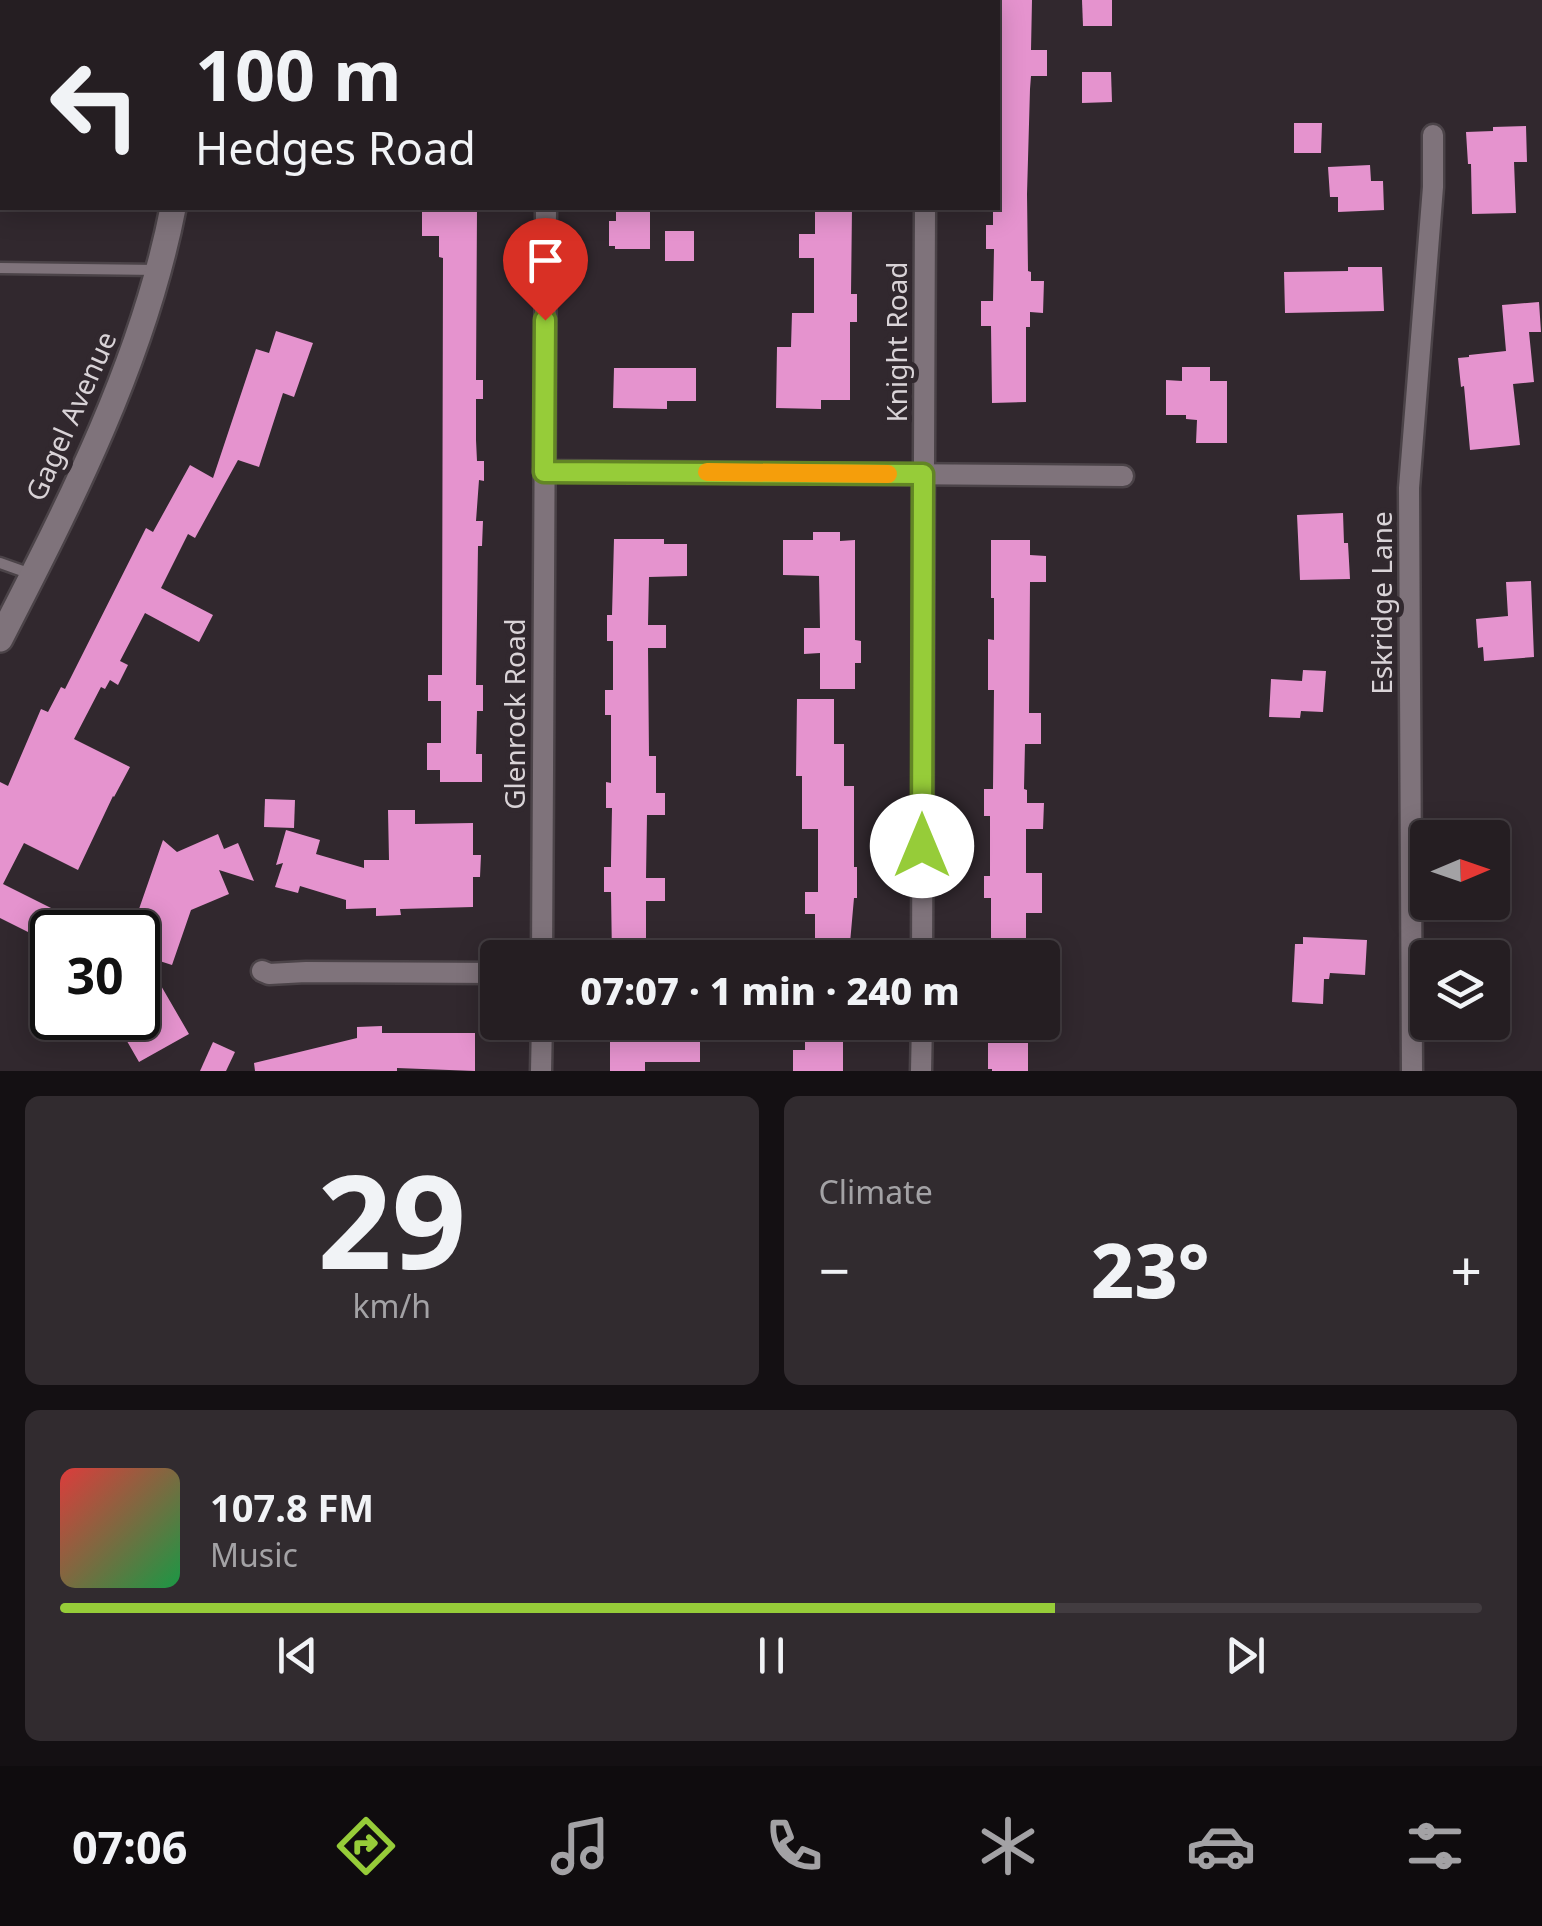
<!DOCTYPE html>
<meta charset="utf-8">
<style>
:root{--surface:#251e22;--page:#312b2f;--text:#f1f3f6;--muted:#a3a2a5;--line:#423c40;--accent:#96cc39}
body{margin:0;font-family:"Noto Sans",sans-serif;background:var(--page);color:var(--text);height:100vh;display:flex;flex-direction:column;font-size:38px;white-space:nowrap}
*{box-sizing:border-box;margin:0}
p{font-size:32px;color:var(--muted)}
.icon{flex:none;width:55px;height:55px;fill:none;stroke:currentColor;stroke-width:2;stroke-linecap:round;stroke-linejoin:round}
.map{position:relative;height:1071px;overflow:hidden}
.sheet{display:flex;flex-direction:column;gap:25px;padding:25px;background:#141013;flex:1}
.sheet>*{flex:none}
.guide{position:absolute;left:0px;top:0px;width:1000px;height:210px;box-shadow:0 5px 25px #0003,0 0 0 2px var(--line);background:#251e22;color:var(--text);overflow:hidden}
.needle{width:65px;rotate:88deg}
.fabs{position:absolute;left:1410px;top:820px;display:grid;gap:20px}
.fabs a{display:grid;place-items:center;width:100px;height:100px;border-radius:10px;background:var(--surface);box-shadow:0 5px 25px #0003,0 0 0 2px var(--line);font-size:50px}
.speed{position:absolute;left:30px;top:910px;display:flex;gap:20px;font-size:50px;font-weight:700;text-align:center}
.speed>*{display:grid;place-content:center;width:130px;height:130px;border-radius:50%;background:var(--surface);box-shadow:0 5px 25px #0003,0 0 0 2px var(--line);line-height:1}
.speed .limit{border:5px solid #111;border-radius:15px;background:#fff;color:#111}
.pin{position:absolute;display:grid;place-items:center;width:85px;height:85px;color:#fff;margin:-102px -42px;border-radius:50% 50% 50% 0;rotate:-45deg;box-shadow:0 0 10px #0007}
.pin .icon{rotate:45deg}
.me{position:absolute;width:110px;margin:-55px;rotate:0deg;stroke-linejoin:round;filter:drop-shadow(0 0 8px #0008)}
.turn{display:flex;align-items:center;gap:35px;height:210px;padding:0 30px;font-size:45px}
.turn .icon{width:130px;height:130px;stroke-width:2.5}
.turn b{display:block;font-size:70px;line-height:85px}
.big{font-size:75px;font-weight:800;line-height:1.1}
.sheet .tile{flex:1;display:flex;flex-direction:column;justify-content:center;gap:15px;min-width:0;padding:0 35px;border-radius:15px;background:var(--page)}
.sheet .dial{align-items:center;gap:0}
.dial b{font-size:130px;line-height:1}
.song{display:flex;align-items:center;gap:30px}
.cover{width:120px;height:120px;border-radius:15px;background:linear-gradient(135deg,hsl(0 70% 55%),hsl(140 70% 35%))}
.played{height:10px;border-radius:5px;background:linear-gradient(90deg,var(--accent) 70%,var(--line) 70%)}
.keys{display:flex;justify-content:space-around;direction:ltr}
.heat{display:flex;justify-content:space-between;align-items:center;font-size:55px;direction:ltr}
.sheet .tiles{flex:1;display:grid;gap:25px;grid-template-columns:1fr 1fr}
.tile:last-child{grid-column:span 2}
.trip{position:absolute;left:480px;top:940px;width:580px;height:100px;border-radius:10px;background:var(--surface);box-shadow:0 5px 25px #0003,0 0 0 2px var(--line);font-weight:800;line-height:100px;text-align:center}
.menu{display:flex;height:160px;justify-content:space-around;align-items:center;background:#0f0c0e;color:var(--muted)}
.menu .icon{width:70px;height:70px}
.menu .selected{color:var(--accent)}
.menu b{font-size:45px;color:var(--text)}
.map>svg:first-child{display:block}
.building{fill:#e593ce}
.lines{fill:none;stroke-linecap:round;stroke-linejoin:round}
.service-casing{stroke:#4b4348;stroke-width:15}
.minor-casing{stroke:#4b4348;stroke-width:25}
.tertiary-casing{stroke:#4b4348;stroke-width:30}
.service{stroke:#7f737b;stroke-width:10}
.minor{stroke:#7f737b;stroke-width:20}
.tertiary{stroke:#7f737b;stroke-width:25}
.route-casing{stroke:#628525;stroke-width:25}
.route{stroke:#96cc39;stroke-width:18}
.slow{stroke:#f59e0b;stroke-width:18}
.labels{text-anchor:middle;stroke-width:10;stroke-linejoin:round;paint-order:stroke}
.street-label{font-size:28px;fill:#d9d3d7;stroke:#31282e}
</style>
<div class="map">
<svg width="1542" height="1071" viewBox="0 0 1542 1071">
<rect width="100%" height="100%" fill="#31282e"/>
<g class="building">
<polygon points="998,0 1032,0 1031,50 1047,50 1047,76 1031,76 1030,89 1027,194 1028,271 1031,272 1031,281 1044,281 1043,313 1030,312 1030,327 1026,327 1026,402 992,403 991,326 981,326 981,301 993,301 994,249 986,249 986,225 993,225 993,208 998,208"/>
<polygon points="1082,0 1112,0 1112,26 1083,26"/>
<polygon points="1082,72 1111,72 1112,102 1082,103"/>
<polygon points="1294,123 1322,123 1321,153 1294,153"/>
<polygon points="1526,126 1527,162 1514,162 1516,213 1472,214 1471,164 1468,164 1466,132 1493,131 1493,127"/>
<polygon points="1370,165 1371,181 1383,181 1384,210 1338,212 1338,197 1330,197 1328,167"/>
<polygon points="422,208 477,208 476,380 483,380 483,399 476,399 476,440 477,461 484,461 484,481 479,480 476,521 483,521 482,546 478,546 476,685 483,685 483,711 477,711 476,754 482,754 482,782 440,782 440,770 427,770 427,743 441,743 441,701 428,701 428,675 442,675 443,258 439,257 439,236 422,236"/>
<polygon points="616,208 650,208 650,249 615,249 615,246 609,246 609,221 616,221"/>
<polygon points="815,208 852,208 851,294 857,294 857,322 850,322 850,400 821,400 821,409 776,408 777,347 791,347 792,313 814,313 814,258 799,258 799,234 815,234"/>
<rect x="665" y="231" width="29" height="30"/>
<polygon points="1348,267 1382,267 1384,311 1285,313 1284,272 1348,271"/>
<polygon points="1539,302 1541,332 1529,332 1534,382 1513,384 1520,445 1470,450 1464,386 1461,387 1458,358 1469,357 1469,355 1506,351 1502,305"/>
<polygon points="276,331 313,343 294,397 283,393 259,467 238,460 195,538 188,534 161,588 213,615 199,642 145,613 120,661 128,665 118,685 110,680 105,689 101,687 74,739 130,767 114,797 113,796 78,870 24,843 3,884 99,932 40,932 38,937 0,918 0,782 8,786 41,709 48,712 61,687 65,689 146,528 153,532 190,465 213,478 256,349 269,353"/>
<polygon points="1182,367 1210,367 1210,381 1227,381 1227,443 1196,443 1197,420 1186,419 1186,415 1166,415 1166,380 1182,381"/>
<polygon points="614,368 696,368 696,401 667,401 667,409 613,408"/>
<polygon points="1343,513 1344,543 1348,543 1350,579 1300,580 1297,515"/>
<polygon points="813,532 840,532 840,541 855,540 855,640 861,641 861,663 855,663 855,689 820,689 820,653 804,654 804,628 820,628 819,576 783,575 783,540 813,540"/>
<polygon points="614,539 664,539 664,544 687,544 687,576 649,577 648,625 666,625 666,648 648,648 649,756 656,756 656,793 665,793 665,815 647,815 646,878 665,878 665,901 646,901 646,958 612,958 611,892 604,892 604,867 611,867 611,862 612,808 606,808 606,782 611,783 611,715 605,715 605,690 613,690 613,641 607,641 607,615 612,615"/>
<polygon points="991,540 1030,540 1030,555 1046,556 1046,582 1030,582 1029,713 1041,713 1041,744 1025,744 1024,789 1027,790 1027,803 1044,803 1043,829 1026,829 1026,873 1042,873 1042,913 1026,913 1026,958 991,958 991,898 984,898 984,876 990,876 990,816 984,816 984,789 993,789 994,690 988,690 988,639 994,640 994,598 991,598"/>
<polygon points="1531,581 1534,657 1484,661 1483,647 1478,648 1476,619 1508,616 1506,582"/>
<polygon points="1303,670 1326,671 1323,712 1301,711 1300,718 1269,717 1271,679 1302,681"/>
<polygon points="797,699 834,699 834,744 844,744 844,786 854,786 854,867 857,867 857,898 854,898 850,943 815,943 815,914 805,914 805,892 818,892 818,829 802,829 802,776 796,776"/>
<polygon points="265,799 295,800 294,828 264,827"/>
<polygon points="388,810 415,810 415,824 473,823 473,855 481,855 480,877 473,877 473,907 400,909 401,915 376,916 376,908 346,909 346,900 300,886 298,893 275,887 283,863 276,865 286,830 320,840 316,854 364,868 364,860 389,860"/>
<polygon points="218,834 224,849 238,843 254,881 219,870 229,894 191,910 172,965 141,955 144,949 138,947 138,932 131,932 163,840 177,852"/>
<polygon points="1303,937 1367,940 1365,975 1330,973 1329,979 1324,979 1323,1004 1292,1002 1295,944 1303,944"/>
<polygon points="160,984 189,1034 139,1062 120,1029 138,1020 138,997"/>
<polygon points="610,1025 645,1025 645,1032 700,1033 700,1062 645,1062 645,1071 610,1071"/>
<polygon points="382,1026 382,1033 475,1033 475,1071 397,1068 397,1071 255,1071 254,1063 357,1038 357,1027"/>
<polygon points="805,1036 843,1036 843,1071 793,1071 793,1050 805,1050"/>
<polygon points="213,1042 235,1052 226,1071 200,1071"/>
<polygon points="988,1043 1028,1043 1028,1071 992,1071 992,1069 988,1069"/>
</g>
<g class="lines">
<defs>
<g id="service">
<polyline points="12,2 19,2"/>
<polyline points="0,4 2,4"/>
<polyline points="0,268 158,270"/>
<polyline points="0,563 31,574"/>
</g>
<g id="minor">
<polyline points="547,2 547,0"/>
<polyline points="926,2 926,0"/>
<polyline points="544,471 1123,476"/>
<polyline points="542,958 546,208"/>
<polyline points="922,958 925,208"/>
<polyline points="262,971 269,974 306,972 498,973"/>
<polyline points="541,1071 542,1022"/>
<polyline points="921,1071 922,1022"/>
<polyline points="1412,1071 1409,488 1433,187 1433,135"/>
</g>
<g id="tertiary">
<polyline points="191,2 191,0"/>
<path d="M0 639C71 501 143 361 173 208"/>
</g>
</defs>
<use href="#service" class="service-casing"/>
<use href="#minor" class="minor-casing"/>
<use href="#tertiary" class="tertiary-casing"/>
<use href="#service" class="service"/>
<use href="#minor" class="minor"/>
<use href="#tertiary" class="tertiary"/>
</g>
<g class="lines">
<defs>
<polyline id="route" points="545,320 544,472 923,474 922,846"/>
</defs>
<use href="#route" class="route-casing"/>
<use href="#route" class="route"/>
<polyline class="slow" points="707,472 888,474"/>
</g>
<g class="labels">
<g class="street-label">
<text transform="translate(897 342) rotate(-90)" y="10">Knight Road</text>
<text transform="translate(71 416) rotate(-66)" y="10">Gagel Avenue</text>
<text transform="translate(1382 603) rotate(-90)" y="10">Eskridge Lane</text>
<text transform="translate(515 714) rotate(-90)" y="10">Glenrock Road</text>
</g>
</g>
</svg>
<div class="fabs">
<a><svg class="needle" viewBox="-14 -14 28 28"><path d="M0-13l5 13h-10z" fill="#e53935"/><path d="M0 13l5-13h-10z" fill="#a3a2a5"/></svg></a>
<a><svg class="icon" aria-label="layers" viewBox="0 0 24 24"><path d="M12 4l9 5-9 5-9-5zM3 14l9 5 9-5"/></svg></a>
</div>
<div class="speed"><div class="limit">30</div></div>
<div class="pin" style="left:545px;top:320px;background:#d93025"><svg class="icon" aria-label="arrive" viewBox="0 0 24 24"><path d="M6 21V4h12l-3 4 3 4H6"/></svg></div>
<svg class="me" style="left:922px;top:846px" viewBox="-20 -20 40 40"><circle r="19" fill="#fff"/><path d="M0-13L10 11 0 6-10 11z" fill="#96cc39"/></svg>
<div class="trip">07:07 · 1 min · 240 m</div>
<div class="guide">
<div class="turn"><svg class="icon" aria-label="left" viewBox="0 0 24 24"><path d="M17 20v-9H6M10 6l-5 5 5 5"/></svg><div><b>100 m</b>Hedges Road</div></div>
</div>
</div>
<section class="sheet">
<div class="tiles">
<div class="tile dial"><b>29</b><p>km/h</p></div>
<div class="tile"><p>Climate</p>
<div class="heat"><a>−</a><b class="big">23°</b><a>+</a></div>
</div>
<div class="tile">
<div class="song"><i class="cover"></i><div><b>107.8 FM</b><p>Music</p></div></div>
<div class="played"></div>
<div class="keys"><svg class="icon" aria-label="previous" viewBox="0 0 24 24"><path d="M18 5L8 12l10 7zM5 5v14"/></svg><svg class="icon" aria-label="pause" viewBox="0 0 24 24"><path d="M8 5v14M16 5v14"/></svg><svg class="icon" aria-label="next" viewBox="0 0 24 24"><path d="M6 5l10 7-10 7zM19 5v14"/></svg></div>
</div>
</div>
</section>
<nav class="menu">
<b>07:06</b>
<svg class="icon selected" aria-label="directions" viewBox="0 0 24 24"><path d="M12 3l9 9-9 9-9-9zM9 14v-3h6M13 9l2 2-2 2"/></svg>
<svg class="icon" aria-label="music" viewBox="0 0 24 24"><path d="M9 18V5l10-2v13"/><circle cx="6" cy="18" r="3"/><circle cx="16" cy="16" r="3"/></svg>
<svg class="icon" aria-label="phone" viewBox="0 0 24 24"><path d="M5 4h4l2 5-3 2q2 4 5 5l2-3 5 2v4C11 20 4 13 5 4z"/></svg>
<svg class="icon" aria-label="climate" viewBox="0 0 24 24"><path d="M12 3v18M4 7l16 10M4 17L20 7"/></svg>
<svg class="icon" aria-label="car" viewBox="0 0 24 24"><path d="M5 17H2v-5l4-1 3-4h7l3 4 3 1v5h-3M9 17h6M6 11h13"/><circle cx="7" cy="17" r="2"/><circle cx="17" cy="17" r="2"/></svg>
<svg class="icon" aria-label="filters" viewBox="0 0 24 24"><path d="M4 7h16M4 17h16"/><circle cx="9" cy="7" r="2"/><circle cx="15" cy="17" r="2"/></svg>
</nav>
